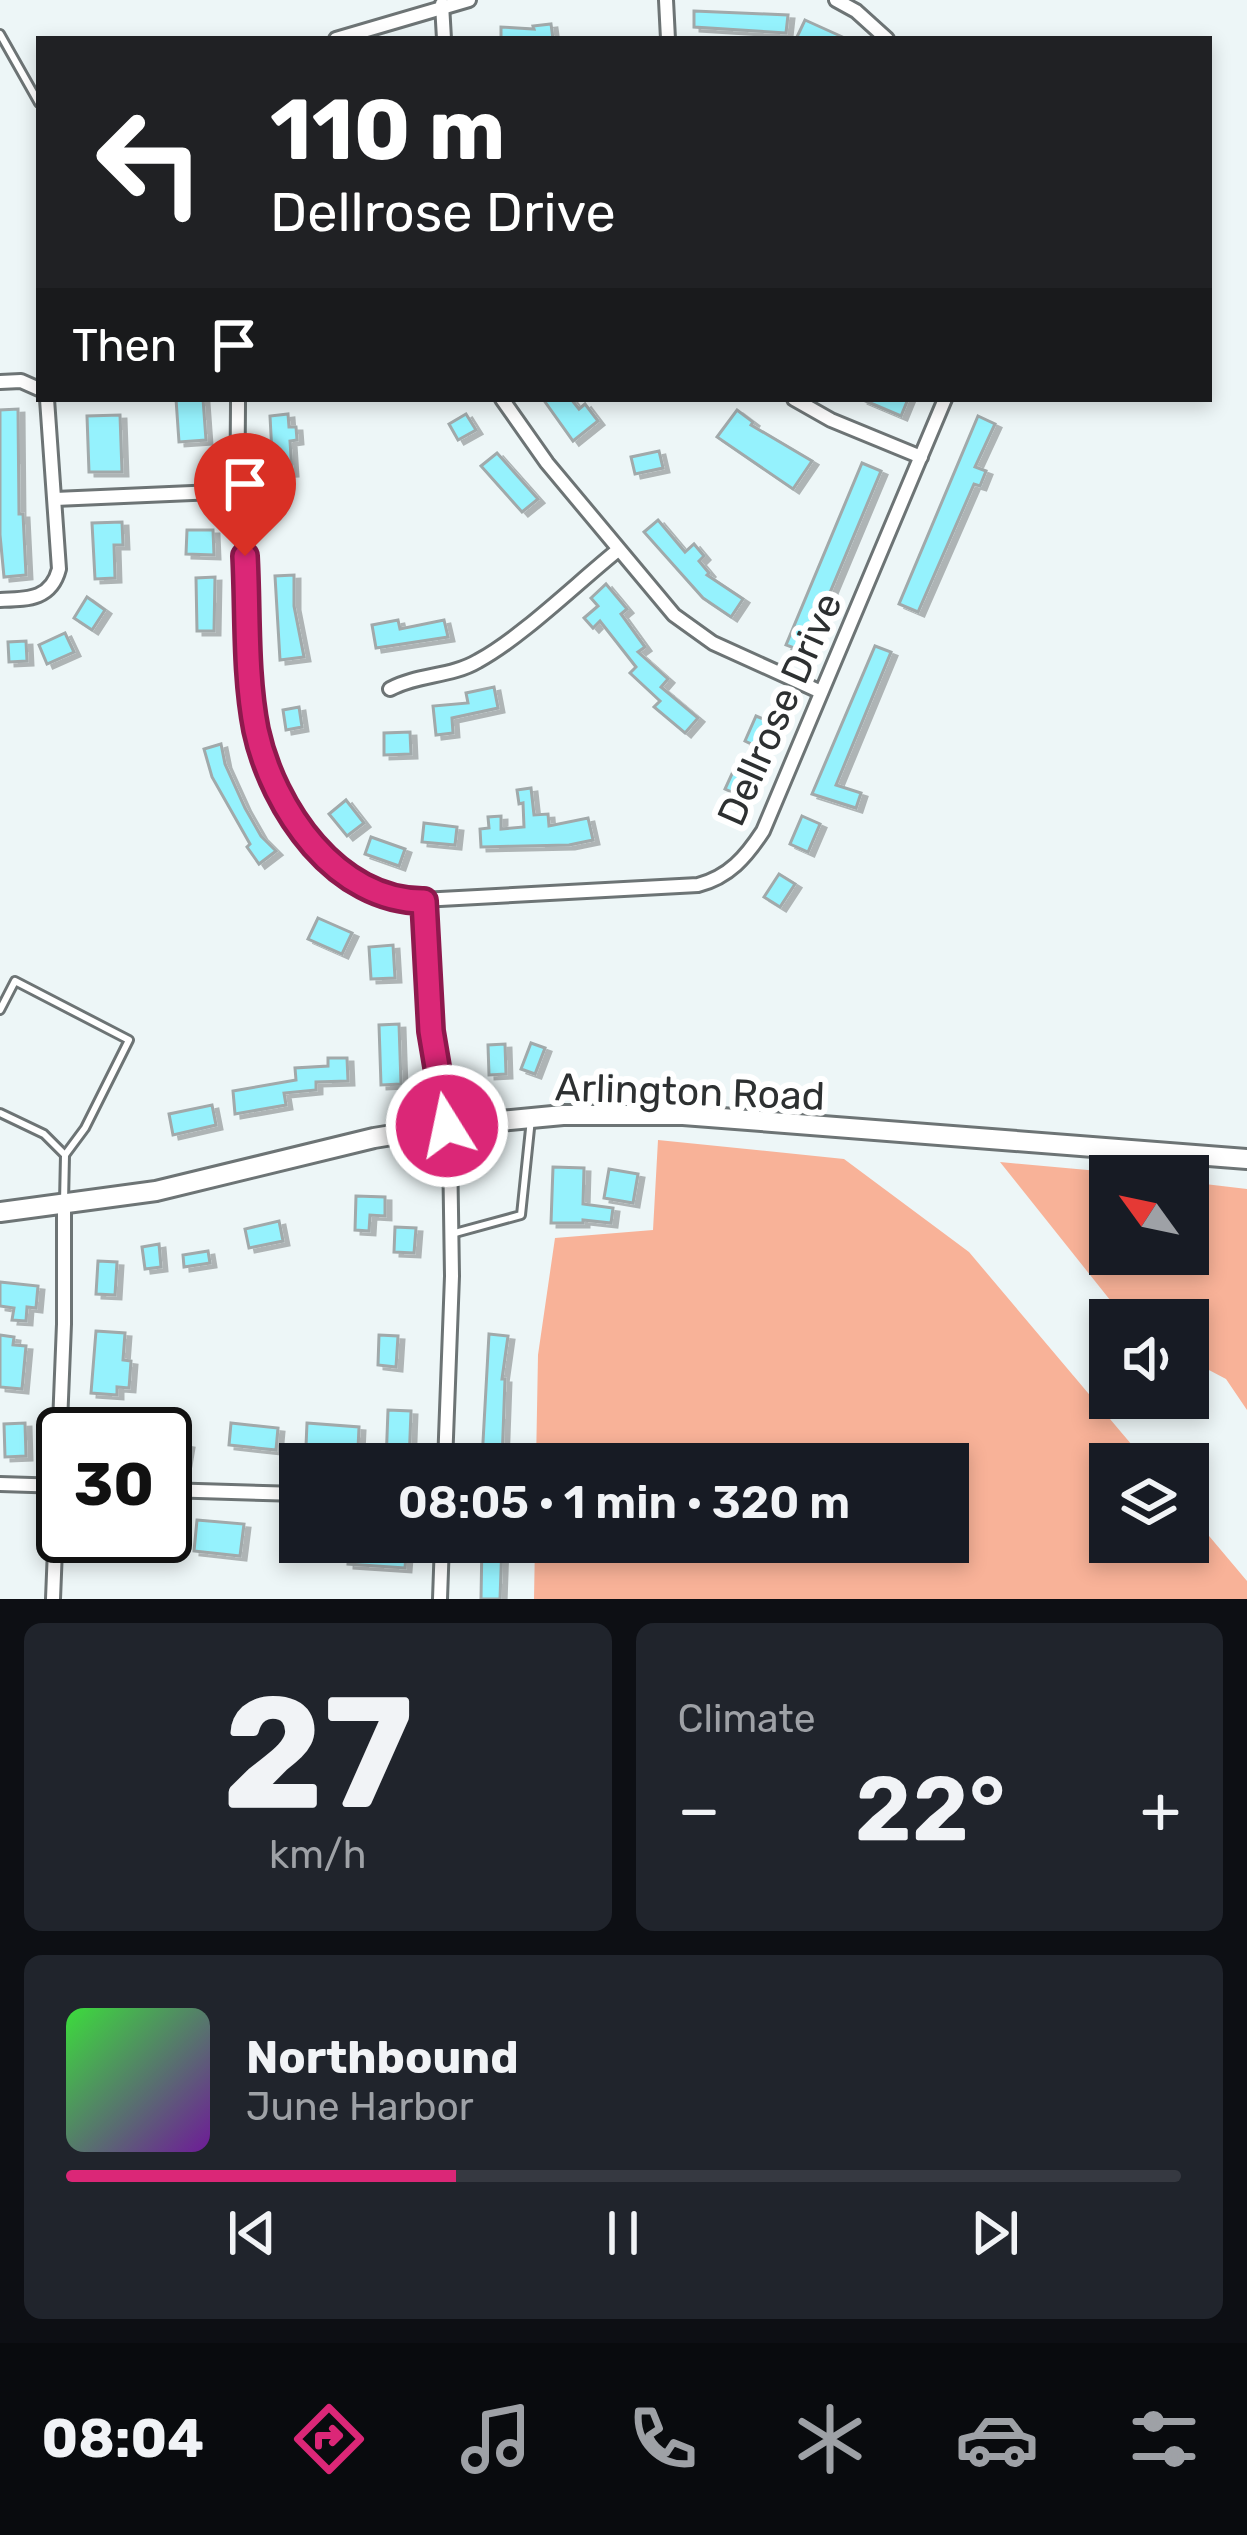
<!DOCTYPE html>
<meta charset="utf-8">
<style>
:root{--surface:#171b24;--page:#20242c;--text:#f1f3f6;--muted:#9ea1a6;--line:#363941;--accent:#db2777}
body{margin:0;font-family:Rubik,sans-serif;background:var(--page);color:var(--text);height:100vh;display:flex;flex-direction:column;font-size:45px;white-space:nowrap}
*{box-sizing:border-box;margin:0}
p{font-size:39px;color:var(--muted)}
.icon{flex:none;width:66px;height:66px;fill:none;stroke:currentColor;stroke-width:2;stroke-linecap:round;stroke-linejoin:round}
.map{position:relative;height:1599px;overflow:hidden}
.details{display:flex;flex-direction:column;gap:24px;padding:24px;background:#0d0f14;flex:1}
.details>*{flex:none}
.banner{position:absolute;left:36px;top:36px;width:1176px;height:366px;border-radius:0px;box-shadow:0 6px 18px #0003;background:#202124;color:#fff;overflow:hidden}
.needle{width:78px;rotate:303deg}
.fabs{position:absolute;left:1089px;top:1155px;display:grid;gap:24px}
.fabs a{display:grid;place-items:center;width:120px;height:120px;border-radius:0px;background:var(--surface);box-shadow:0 6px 18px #0003;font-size:60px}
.speed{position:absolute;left:36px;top:1407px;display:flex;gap:24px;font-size:60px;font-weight:700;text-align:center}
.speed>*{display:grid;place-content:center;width:156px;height:156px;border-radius:50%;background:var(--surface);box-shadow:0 6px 18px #0003;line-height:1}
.speed .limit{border:6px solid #111;border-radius:18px;background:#fff;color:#111}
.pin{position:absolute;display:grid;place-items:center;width:102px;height:102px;color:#fff;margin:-123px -51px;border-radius:50% 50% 50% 0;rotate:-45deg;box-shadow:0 0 12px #0007}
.pin .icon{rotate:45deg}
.me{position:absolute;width:132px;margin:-66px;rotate:350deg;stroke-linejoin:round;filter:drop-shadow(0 0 9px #0008)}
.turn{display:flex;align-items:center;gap:42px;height:252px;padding:0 36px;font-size:54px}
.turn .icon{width:156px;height:156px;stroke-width:2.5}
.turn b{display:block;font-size:84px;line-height:102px}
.then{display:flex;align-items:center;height:114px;padding:0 36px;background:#0003;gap:24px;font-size:45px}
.big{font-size:90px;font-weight:600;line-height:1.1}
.details .tile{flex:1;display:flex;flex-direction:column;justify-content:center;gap:18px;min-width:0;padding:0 42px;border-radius:18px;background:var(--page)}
.details .dial{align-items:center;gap:0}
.dial b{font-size:156px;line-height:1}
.song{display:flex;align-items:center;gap:36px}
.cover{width:144px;height:144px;border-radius:18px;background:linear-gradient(135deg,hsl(120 70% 55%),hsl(280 70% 35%))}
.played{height:12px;border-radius:6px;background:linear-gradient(90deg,var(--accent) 35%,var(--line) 35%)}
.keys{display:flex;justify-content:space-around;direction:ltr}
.heat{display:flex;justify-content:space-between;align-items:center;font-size:66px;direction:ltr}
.details .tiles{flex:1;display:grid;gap:24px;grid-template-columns:1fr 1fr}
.tile:last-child{grid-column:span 2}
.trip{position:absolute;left:279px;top:1443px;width:690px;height:120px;border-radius:0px;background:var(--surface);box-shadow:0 6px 18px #0003;font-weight:600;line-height:120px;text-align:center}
.tab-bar{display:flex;height:192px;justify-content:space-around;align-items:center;background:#090b0e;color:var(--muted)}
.tab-bar .icon{width:84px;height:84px}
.tab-bar .selected{color:var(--accent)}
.tab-bar b{font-size:54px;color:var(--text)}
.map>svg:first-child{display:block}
.forest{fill:#f8b298}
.building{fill:#95f2fd;stroke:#a1a9aa;stroke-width:3;filter:url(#shadow)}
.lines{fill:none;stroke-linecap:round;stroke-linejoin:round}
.lane-casing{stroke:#6d7475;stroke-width:12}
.street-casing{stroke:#6d7475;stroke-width:18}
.secondary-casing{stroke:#6d7475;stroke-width:24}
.lane{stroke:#fff;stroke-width:6}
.street{stroke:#fff;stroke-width:12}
.secondary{stroke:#fff;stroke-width:18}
.route-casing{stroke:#8e194d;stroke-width:30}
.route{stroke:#db2777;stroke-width:21}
.labels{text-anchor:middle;stroke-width:12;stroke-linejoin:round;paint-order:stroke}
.street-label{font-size:39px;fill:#2d3031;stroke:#fff}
</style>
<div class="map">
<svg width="1247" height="1599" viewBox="0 0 1247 1599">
<defs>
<filter id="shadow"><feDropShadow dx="6" dy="4" stdDeviation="0" flood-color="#0004"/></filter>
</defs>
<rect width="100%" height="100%" fill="#edf6f7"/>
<g class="forest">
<polygon points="658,1140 844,1159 969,1252 1148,1464 1110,1464 1110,1542 1188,1542 1188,1511 1247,1581 1247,1599 534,1599 535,1542 948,1542 948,1464 536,1464 538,1355 555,1238 653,1230"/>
<polygon points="1000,1162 1154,1176 1110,1176 1110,1254 1188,1254 1188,1182 1247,1189 1247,1410 1226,1379 1188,1359 1188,1320 1126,1320"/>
</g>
<g class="building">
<polygon points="694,11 788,15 786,33 694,27"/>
<polygon points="805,20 847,39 796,39"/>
<polygon points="551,24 553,39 501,39 501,27 534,29 533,26"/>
<polygon points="176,399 203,399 206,440 179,442"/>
<polygon points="543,399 571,399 579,409 585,404 598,421 573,441"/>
<polygon points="861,399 908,399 901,416"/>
<polygon points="18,409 19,514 23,514 26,575 4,577 0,535 0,410"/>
<polygon points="737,410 753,422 751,425 812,461 793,489 717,437"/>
<polygon points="288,414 289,427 296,427 297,440 290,441 292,472 273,473 270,416"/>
<polygon points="466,414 476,430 458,440 449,424"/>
<polygon points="120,415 122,472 89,472 87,416"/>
<polygon points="978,416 995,424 975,467 986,471 980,486 974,484 918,612 899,604"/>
<polygon points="659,451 663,468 635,474 631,457"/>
<polygon points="497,453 538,499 522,512 481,466"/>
<polygon points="862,463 881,471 805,652 786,645"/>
<polygon points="658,520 685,552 694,544 704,556 699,561 709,573 707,575 743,599 731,617 703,598 644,532"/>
<polygon points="122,522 123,545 114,545 115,578 95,579 92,523"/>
<polygon points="187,530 213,530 214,555 186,554"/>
<polygon points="294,575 294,606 304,657 280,660 275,576"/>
<polygon points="215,577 214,631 197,631 196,578"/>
<polygon points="606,584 627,609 621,614 645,647 638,652 668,679 661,687 698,718 685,733 654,707 660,701 630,673 636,667 600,621 593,628 584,618 598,606 591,598"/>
<polygon points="87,597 105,610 92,630 74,618"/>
<polygon points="398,620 400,629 444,620 448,637 376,648 372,625"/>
<polygon points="65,633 74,652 47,664 39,645"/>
<polygon points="26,641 27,661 9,662 8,642"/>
<polygon points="875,646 891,652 836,785 861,793 856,808 812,794"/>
<polygon points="494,687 498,708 452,718 453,733 436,735 433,706 468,703 466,693"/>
<polygon points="299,707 302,727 286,730 283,710"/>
<polygon points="756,716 775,724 764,750 745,741"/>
<polygon points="410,732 411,754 384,755 384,733"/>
<polygon points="221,744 225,764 245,808 261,836 276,851 259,864 247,847 250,844 212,777 204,749"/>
<polygon points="736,765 754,773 743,797 725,789"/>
<polygon points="531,788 534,815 548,814 549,826 588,818 593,840 569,845 481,847 480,829 489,828 488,817 501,816 501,829 524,827 523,803 519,804 517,790"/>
<polygon points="346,800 364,823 347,836 329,814"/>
<polygon points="802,816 820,824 808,852 790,844"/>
<polygon points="424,823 457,827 455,845 422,842"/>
<polygon points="371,837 405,849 399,866 365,854"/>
<polygon points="779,874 795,884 780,907 764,897"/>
<polygon points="318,918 352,933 342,954 308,939"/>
<polygon points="393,945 395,978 371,979 369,947"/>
<polygon points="399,1024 401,1084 381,1085 379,1025"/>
<polygon points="531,1043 545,1048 535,1074 521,1069"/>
<polygon points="505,1044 506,1074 489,1075 488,1045"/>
<polygon points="328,1058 347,1058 348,1081 316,1082 316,1090 284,1093 286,1105 235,1114 233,1091 296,1080 295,1068 328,1066"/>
<polygon points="212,1105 216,1125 173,1135 169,1114"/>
<polygon points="553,1167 584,1168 583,1204 613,1208 611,1223 583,1220 583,1223 551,1223"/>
<polygon points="609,1169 638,1174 633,1203 604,1198"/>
<polygon points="356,1196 385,1197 385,1216 370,1215 369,1231 355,1230"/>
<polygon points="279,1221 283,1241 249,1248 245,1229"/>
<polygon points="395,1227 416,1228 414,1253 394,1252"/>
<polygon points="159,1244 161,1267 145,1269 142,1247"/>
<polygon points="208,1251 210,1263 184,1267 183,1255"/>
<polygon points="98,1261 117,1262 115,1295 96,1294"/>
<polygon points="0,1282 38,1286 36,1308 27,1307 26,1321 12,1320 14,1308 0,1306"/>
<polygon points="96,1331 125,1333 123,1360 131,1361 129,1388 117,1387 117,1395 91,1393"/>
<polygon points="489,1334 508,1336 502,1379 505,1379 502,1461 482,1460"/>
<polygon points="0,1335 14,1337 13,1345 26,1346 22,1389 0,1387"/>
<polygon points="379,1335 398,1336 396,1367 378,1365"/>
<polygon points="388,1410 411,1411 409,1463 386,1463"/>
<polygon points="25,1423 26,1456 5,1457 4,1424"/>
<polygon points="231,1423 278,1428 276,1450 229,1445"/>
<polygon points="307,1423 359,1427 358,1449 306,1446"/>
<polygon points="165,1440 188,1444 185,1462 165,1458"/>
<polygon points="197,1520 244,1524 240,1556 194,1551"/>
<polygon points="349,1542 407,1542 405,1568 348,1564"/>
<polygon points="482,1542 502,1542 500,1599 481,1599"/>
</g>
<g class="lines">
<defs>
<g id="lane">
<polyline points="0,34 39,103"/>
<polyline points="0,1010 15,981 129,1040 85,1128 65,1155 64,1202"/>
<polyline points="0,1113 44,1134 65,1155"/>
<polyline points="455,1233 521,1215 531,1119"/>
</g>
<g id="street">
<polyline points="666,0 668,39"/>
<polyline points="836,0 856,11 887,39"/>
<polyline points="442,4 444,39"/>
<polyline points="336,39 469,0"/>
<polyline points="0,382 21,381 39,389"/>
<path d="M238 399C238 433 237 466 238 500 239 521 244 542 245 564 248 618 246 675 256 728 270 805 327 880 403 901L698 885C729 877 746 857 763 831L945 399"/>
<polyline points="502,399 547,463 674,615 713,643 821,692"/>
<polyline points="794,399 831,420 921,457"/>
<polyline points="55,499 238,491"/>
<path d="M0 600C27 599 51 600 59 569L47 399"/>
<path d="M390 689C418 674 451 677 478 661 522 637 577 583 618 550"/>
<polyline points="424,900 431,1031 450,1146 452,1276 445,1464"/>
<polyline points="0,1484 63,1486"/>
<polyline points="165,1490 300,1494"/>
<polyline points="53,1599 64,1324 64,1205"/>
<polyline points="440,1599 442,1542"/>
</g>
<polyline id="secondary" points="0,1212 156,1191 374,1138 447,1126 563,1115 683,1115 1247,1159"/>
</defs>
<use href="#lane" class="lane-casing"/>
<use href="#street" class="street-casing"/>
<use href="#secondary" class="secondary-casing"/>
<use href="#lane" class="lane"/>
<use href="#street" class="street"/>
<use href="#secondary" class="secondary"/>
</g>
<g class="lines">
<defs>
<path id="route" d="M245 556C248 613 245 674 256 730 273 809 337 902 424 901L431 1031 447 1126"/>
</defs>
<use href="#route" class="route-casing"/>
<use href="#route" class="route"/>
</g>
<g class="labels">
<g class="street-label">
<text transform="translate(779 709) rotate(-66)" y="14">Dellrose Drive</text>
<text transform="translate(690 1091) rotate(2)" y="14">Arlington Road</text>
</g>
</g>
</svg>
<div class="fabs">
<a><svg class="needle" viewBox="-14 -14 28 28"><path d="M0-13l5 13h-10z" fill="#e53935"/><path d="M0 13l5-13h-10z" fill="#9ea1a6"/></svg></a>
<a><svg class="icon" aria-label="sound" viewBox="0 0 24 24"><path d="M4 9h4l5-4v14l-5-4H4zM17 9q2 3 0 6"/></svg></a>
<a><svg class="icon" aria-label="layers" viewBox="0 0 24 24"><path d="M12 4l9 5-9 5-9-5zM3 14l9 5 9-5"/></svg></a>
</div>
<div class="speed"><div class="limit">30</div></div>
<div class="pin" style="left:245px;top:556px;background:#d93025"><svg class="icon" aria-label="arrive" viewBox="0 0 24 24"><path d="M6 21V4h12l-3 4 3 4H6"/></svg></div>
<svg class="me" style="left:447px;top:1126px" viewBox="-20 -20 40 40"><circle r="17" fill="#db2777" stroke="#fff" stroke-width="3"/><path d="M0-11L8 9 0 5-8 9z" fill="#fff"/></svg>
<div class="trip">08:05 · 1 min · 320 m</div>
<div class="banner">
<div class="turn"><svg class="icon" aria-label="left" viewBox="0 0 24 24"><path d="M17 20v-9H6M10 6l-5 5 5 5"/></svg><div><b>110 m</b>Dellrose Drive</div></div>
<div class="then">Then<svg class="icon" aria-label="arrive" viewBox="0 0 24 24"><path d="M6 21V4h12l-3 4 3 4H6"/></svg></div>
</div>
</div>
<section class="details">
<div class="tiles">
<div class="tile dial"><b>27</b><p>km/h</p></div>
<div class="tile"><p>Climate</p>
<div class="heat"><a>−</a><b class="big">22°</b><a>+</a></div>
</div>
<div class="tile">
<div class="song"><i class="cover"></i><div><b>Northbound</b><p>June Harbor</p></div></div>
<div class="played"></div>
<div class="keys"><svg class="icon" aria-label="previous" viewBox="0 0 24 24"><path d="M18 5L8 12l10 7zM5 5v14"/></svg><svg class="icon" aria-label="pause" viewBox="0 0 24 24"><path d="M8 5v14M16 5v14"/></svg><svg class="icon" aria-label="next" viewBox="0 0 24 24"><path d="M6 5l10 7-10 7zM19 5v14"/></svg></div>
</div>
</div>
</section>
<nav class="tab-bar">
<b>08:04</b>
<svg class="icon selected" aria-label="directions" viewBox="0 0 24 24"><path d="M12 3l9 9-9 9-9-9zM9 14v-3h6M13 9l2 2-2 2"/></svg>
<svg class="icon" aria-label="music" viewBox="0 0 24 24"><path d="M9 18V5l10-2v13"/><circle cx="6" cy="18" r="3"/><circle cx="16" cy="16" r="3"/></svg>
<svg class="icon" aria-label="phone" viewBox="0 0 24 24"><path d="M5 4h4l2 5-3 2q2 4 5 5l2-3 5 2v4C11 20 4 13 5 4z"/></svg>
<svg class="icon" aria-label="climate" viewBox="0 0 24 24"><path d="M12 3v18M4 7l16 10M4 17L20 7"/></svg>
<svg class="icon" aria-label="car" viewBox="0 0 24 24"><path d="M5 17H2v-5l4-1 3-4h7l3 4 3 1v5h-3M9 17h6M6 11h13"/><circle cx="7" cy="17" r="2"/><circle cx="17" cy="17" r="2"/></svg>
<svg class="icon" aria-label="filters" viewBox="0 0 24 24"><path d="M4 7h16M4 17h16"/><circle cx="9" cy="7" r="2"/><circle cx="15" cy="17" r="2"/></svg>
</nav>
